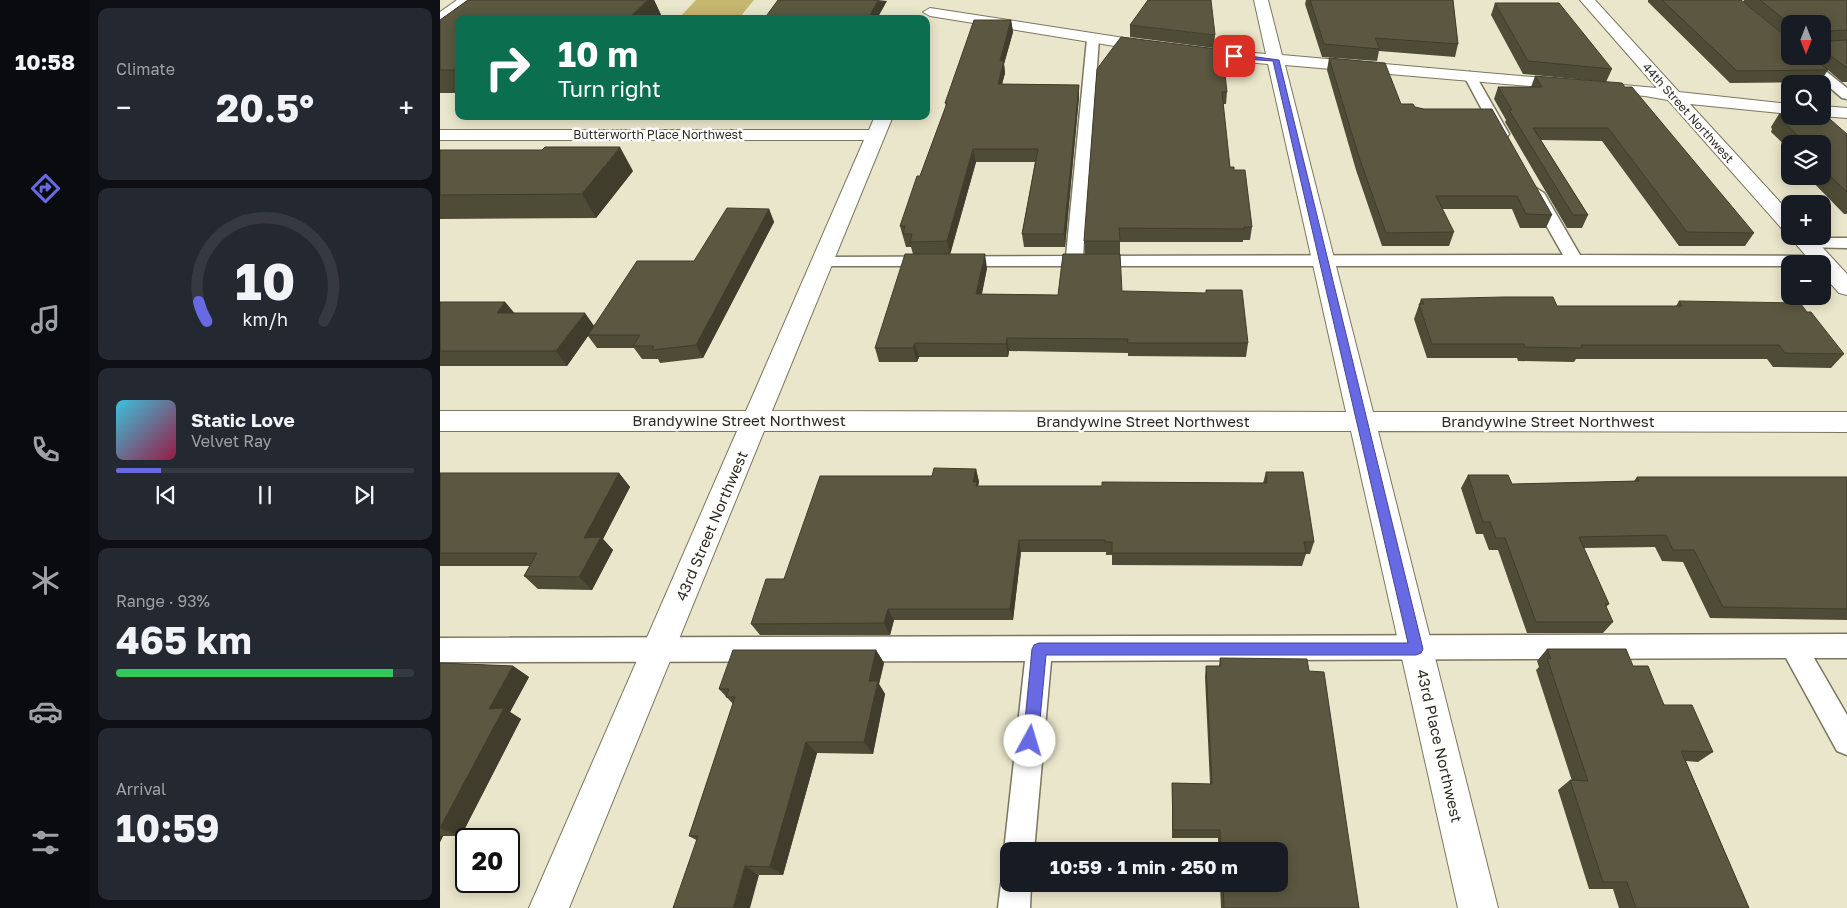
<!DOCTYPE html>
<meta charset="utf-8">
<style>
:root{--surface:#171b24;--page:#242831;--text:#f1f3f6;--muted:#9ea1a6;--line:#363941;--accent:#686ae4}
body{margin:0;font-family:"Golos Text",sans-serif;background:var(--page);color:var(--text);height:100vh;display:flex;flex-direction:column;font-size:19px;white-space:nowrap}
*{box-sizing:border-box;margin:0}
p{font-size:16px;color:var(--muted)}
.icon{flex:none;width:28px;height:28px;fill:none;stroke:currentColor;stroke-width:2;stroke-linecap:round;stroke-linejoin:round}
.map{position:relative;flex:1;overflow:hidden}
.sheet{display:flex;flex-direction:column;gap:8px;padding:8px;background:#0d0f14;width:350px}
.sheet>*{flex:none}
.guide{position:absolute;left:15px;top:15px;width:475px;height:105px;border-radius:10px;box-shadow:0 2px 12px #0003;background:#0b6e4f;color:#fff;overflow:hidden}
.needle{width:32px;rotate:180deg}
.fabs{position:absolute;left:1341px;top:15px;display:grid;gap:10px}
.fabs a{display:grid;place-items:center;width:50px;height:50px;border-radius:10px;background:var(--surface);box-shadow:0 2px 12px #0003;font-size:25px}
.speed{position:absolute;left:15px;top:828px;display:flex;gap:10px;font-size:25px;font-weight:700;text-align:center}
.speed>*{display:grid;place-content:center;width:65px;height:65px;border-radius:50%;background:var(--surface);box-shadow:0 2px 12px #0003;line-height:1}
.speed .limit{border:2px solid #111;border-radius:8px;background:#fff;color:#111}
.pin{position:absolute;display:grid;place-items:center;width:42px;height:42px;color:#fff;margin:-21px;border-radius:10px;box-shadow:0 2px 8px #0006}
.me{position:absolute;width:55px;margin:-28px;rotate:6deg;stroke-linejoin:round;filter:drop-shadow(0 0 4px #0008)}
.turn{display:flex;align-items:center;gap:18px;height:105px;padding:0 20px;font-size:22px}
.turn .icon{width:65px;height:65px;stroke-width:2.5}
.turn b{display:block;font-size:35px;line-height:42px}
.big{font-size:38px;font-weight:700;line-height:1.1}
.sheet .card{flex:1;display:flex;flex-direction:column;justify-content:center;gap:8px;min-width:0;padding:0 18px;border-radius:10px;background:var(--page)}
.sheet .dial{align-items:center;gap:0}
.dial svg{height:130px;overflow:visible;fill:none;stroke:var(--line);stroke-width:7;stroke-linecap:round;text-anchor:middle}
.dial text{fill:var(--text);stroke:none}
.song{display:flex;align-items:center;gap:15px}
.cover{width:60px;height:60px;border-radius:8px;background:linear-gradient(135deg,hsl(190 70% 55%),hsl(340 70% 35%))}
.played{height:5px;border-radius:2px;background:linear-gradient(90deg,var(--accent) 15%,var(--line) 15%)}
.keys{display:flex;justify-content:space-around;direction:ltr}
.heat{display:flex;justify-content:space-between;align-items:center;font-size:28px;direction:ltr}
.charge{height:8px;border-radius:4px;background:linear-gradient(90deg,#34c759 93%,var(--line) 0)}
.trip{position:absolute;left:560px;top:842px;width:288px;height:50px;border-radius:10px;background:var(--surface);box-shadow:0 2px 12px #0003;font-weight:700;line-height:50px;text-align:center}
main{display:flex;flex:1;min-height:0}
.tabs{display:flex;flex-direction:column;width:90px;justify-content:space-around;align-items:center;background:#090b0e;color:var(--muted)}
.tabs .icon{width:35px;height:35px}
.tabs .active{color:var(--accent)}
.tabs b{font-size:22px;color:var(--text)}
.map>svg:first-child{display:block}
.green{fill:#c5b76d}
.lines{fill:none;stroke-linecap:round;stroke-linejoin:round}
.service-casing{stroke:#7b775f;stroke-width:3}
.minor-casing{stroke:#7b775f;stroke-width:2}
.service{fill:#fff;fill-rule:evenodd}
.minor{fill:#fff;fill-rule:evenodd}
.wall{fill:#4e4b37}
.shaded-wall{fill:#403d2d}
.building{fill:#5b5740;stroke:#403d2d}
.route{fill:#686ae4;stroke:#444594}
.labels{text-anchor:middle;stroke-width:5;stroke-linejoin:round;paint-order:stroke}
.far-street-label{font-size:12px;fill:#2f2d23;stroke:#fff}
.street-label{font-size:15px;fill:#2f2d23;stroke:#fff}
</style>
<main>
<nav class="tabs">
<b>10:58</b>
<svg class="icon active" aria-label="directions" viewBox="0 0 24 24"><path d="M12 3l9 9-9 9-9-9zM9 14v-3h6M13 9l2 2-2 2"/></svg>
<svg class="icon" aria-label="music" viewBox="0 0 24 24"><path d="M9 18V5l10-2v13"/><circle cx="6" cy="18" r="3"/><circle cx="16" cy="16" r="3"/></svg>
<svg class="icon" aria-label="phone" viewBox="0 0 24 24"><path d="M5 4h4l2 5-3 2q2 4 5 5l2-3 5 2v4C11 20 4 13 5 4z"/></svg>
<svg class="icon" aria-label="climate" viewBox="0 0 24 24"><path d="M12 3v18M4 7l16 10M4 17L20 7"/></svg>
<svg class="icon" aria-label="car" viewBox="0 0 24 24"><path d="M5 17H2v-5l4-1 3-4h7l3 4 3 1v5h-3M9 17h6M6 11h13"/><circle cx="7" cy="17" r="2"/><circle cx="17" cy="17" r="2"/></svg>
<svg class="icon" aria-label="filters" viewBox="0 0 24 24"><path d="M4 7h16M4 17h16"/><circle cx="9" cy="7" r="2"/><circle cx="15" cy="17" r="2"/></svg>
</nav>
<section class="sheet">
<div class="card"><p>Climate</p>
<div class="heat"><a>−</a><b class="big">20.5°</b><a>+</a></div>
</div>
<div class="card dial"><svg viewBox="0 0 100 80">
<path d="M14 69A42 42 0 1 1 86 69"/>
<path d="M14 69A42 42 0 0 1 9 57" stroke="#686ae4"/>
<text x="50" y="56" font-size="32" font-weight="700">10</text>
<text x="50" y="72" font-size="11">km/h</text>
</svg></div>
<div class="card">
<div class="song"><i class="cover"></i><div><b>Static Love</b><p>Velvet Ray</p></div></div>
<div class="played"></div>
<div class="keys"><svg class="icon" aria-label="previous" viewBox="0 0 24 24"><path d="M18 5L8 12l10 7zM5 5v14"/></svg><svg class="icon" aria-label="pause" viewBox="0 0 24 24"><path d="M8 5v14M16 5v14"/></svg><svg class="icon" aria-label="next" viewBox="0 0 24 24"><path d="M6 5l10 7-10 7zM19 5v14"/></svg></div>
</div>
<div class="card"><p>Range · 93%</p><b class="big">465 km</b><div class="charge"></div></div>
<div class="card"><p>Arrival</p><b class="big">10:59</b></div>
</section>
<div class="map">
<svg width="1407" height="908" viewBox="0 0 1407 908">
<rect width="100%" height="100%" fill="#eae6cb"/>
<polygon class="green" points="256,0 314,0 300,17 240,17"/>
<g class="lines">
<defs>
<g id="service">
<polygon points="653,35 659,39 643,256 1123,255 1088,193 1096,188 1104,193 1140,255 1382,256 1388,257 1390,261 1388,265 1382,266 1382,264 1350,264 1350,266 377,266 375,262 377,258 383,257 626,256 647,39"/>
<polygon points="1353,56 1367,56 1407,88 1407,99 1402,98"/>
<polygon points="1030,72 1036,76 1069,134 1067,137 1057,137 1055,134 1024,76"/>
<polygon points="1365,238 1407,238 1407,248 1359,247 1357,243 1359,239"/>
<polygon points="1407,634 1407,658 1374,658 1407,715 1407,755 1397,751 1346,658 611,661 594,851 569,851 569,862 564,851 585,661 0,662 0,638"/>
<polygon points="569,872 569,884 591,884 590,908 558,908 561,884 565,873"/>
</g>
<g id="minor">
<polygon points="17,0 33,0 5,22 0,23 0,12"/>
<polygon points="814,0 828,0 842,55 1217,88 1140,0 1155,0 1239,92 1350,104 1350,114 1250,104 1350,213 1350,232 1343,230 1228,100 1205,96 845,65 933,412 1407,412 1407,432 938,431 1058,908 1018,908 911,431 324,431 129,908 89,908 297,431 0,431 0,411 306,411 424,140 0,140 0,130 429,130 435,116 453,116 332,411 906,412 828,64 736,56 490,16 483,12 490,8 736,46 826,54"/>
<polygon points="1382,106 1407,108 1407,118 1382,116"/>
<polygon points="1349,236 1372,236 1407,274 1407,295 1399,293 1382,274 1382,264 1373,264"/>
</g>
</defs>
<use href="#service" class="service-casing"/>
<use href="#minor" class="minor-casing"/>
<use href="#service" class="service"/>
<use href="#minor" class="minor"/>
</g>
<g class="wall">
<polygon points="28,0 214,0 222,17 220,19 19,19 19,93 0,93 0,20"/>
<polygon points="866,0 1013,0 1018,44 1015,57 939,51 937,61 882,57 865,4"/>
<polygon points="1208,0 1301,0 1350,56 1382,56 1382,24 1350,24 1350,40 1303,2 1304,0 1407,0 1407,82 1402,82 1388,70 1380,82 1290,83 1208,2"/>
<polygon points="1055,3 1172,69 1166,82 1083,74 1051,15"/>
<polygon points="571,20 573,32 564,64 565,73 562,84 639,85 639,97 625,247 584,247 582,234 595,162 536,162 510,254 547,268 542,294 618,295 682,291 808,343 806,357 688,356 688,353 569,351 568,357 479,357 477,362 439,362 435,348 473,254 471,247 466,247 460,226 480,176 506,106 505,103"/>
<polygon points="690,25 775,35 774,48 690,37"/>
<polygon points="777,57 787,92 786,104 783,104 790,167 794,170 812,227 810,240 803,240 803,242 680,242 680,254 645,254 644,241"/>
<polygon points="889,58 961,104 975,107 1112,215 1106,228 1080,228 1072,209 1002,209 1014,232 1009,246 942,246 916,170 887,70"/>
<polygon points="1095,76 1314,233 1305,246 1239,246 1162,141 1101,140 1148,215 1142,228 1127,228 1065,122 1066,120 1054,99 1058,87 1091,87"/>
<polygon points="1339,114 1407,134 1407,214 1404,214 1367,176 1382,176 1382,144 1350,144 1350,150 1331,132 1332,129 1331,127"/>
<polygon points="0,150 193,171 156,218 0,219"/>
<polygon points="329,209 334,222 263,358 220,363 218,359 202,359 194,348 157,348 148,336 127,366 0,366 0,302 65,302 74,313 154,326 254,261"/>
<polygon points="981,299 1117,306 1236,306 1239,301 1404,354 1391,368 1333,367 1327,359 1136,359 1134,362 1078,361 1077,358 987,358 974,319"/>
<polygon points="536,469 539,482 538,486 662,486 823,483 826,472 874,542 870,554 866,554 862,566 672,565 672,555 666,555 666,552 581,552 573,620 454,620 450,635 320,635 311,624 344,579 492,476"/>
<polygon points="0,473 179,473 190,487 163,539 173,550 152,590 98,589 84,576 90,566 0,566"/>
<polygon points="1028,475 1072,484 1194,481 1197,477 1407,477 1407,620 1270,618 1243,562 1222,561 1215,547 1144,548 1169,604 1166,607 1173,622 1163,633 1087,633 1058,550 1049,550 1043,534 1036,534 1021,488"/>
<polygon points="1107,649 1193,666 1224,705 1273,752 1258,762 1246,761 1309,908 1179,908 1173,889 1149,889 1118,790 1130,780 1132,781 1096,670 1099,667 1097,661"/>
<polygon points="436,650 444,663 439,684 445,694 433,754 377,753 343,875 319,875 249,836 293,704 279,689"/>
<polygon points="780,658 869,671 919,908 781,908 780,884 839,884 839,851 778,851 778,838 732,838 732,783 770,784 765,677 766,666 779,666"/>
<polygon points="0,663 73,666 89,677 70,712 81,719 21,836 3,836 0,842"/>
</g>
<g class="shaded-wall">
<polygon points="208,0 214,0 222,17 220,19 188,19"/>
<polygon points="438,0 447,1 437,19 428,19"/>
<polygon points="571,20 573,32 564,64 565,73 559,96 558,84 560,61"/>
<polygon points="639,85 639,97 625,247 624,234"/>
<polygon points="180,147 193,171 156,218 142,194"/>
<polygon points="533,149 536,162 510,255 507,241"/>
<polygon points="329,209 334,222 263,358 256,345"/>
<polygon points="545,254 547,268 539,307 536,294"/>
<polygon points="65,302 77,316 57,313"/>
<polygon points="145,313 155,327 148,335 148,336 127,366 116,351"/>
<polygon points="567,338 569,351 568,357 566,344"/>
<polygon points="475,343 479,357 477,362 473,348"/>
<polygon points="536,469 539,482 538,486 533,482"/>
<polygon points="179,473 190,487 163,539 173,550 152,590 139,577 144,538"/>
<polygon points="579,540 581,552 573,620 570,609"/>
<polygon points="448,609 454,620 450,635 444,623"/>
<polygon points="436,650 444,663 439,684 445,694 433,754 424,742 429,681"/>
<polygon points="73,666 89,677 70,712 81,719 21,836 0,828 49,709"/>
<polygon points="366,742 377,753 343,875 330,867"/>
<polygon points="0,835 3,836 0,842"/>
<polygon points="305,866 319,875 310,908 293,908"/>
</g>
<g class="building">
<polygon points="28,0 208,0 188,19 19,19 19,70 0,70 0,20"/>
<polygon points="338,0 438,0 428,19 324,19"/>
<polygon points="708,0 771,0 775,35 690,25"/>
<polygon points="870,0 1013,0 1018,44 935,38 940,49 884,44"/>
<polygon points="1222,0 1301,0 1350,40 1350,56 1371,56 1388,70 1297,71"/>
<polygon points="1320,0 1407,0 1407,30 1387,31 1389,41 1407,40 1407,68 1382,49 1382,24 1350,24"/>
<polygon points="1055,3 1119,3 1172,69 1088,61"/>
<polygon points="534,20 571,20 560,61 564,61 558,84 639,85 624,234 582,234 598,149 533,149 507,241 470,242 472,234 463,234 465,226 460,226 477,176 480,176 507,103 505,103"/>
<polygon points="681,37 777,49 777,57 783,57 787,92 782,92 790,167 794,167 794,170 805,170 812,227 804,227 804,229 679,228 680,241 644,241 657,69"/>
<polygon points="889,58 945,63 961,104 973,104 975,107 984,109 1052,109 1112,215 1086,214 1077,196 996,196 1014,232 946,233 919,157"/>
<polygon points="1095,76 1182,83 1185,87 1192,87 1314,233 1247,232 1168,128 1093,128 1148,215 1133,215 1069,110 1072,110 1058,87 1102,87"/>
<polygon points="1339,114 1350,114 1350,116 1382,116 1382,114 1384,114 1407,134 1407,192 1382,168 1382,144 1367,144 1339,118 1344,118"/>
<polygon points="105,147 180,147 142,194 0,195 0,150 102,150"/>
<polygon points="287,208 329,209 256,345 212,350 214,346 193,346 200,335 148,335 197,261 254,261"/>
<polygon points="465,254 545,254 536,294 618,295 623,254 680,254 682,291 766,293 766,290 802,290 808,343 687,343 688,339 567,338 566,344 475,343 473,348 435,348"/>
<polygon points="1063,297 1113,297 1117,306 1242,306 1239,301 1360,303 1367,312 1371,312 1404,354 1345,353 1339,345 1141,345 1142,348 1085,347 1084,344 992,344 979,304 984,304 981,299"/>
<polygon points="0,302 65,302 57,313 145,313 116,351 0,351"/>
<polygon points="494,468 536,469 533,482 537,482 536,486 662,486 662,482 827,483 826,472 863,472 874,542 864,542 866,553 672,553 672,542 665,542 665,540 579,540 570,609 448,609 444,623 311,624 326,579 344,579 380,476 492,476"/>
<polygon points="0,473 179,473 144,538 161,537 139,577 84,576 97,553 0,553"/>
<polygon points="1028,475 1068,475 1072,484 1199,481 1197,477 1407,477 1407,609 1283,607 1254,550 1233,550 1226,535 1139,537 1169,604 1165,604 1173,622 1096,622 1065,538 1056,538 1050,522 1043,522"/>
<polygon points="1107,649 1186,649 1193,666 1208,666 1224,705 1252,705 1273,752 1241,751 1309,908 1196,908 1187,882 1163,882 1130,780 1148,781 1107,658 1111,659"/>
<polygon points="293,650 436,650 429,681 438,681 424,742 366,742 330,867 305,866 293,908 233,908 258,836 249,836 295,697 286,697 289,689 279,689"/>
<polygon points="780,658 867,659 869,671 884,672 919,908 784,908 783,884 839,884 839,851 781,851 780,830 733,830 732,783 772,784 766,666 781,666"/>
<polygon points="0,663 73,666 49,709 64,708 0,828"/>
</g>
<polygon class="route" points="794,54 839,60 983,649 981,653 976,655 606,655 598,741 595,746 590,748 585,746 583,741 592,649 594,645 599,643 968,643 833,61 791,58"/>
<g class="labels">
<g class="far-street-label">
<text transform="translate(1248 113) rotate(48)" y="4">44th Street Northwest</text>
<text x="218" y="139">Butterworth Place Northwest</text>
</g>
<g class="street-label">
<text x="299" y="426">Brandywine Street Northwest</text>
<text x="703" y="427">Brandywine Street Northwest</text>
<text x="1108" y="427">Brandywine Street Northwest</text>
<text transform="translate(272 526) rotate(-67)" y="5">43rd Street Northwest</text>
<text transform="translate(999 746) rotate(77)" y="5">43rd Place Northwest</text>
</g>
</g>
</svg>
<div class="fabs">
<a><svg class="needle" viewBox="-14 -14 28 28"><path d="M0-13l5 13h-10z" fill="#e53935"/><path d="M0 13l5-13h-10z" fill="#9ea1a6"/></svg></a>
<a><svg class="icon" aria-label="search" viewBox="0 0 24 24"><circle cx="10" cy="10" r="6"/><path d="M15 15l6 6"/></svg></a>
<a><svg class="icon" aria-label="layers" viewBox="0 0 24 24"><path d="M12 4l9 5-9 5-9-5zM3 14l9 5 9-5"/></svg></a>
<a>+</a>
<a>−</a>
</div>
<div class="speed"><div class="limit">20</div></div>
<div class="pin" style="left:794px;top:56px;background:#d93025"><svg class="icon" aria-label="arrive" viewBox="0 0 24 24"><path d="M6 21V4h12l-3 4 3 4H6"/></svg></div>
<svg class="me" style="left:590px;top:741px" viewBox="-20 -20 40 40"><circle r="19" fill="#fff"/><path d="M0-13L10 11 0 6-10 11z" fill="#686ae4"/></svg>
<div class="trip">10:59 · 1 min · 250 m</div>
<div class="guide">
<div class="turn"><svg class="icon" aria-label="right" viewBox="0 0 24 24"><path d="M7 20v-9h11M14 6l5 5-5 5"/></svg><div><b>10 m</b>Turn right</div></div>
</div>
</div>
</main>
